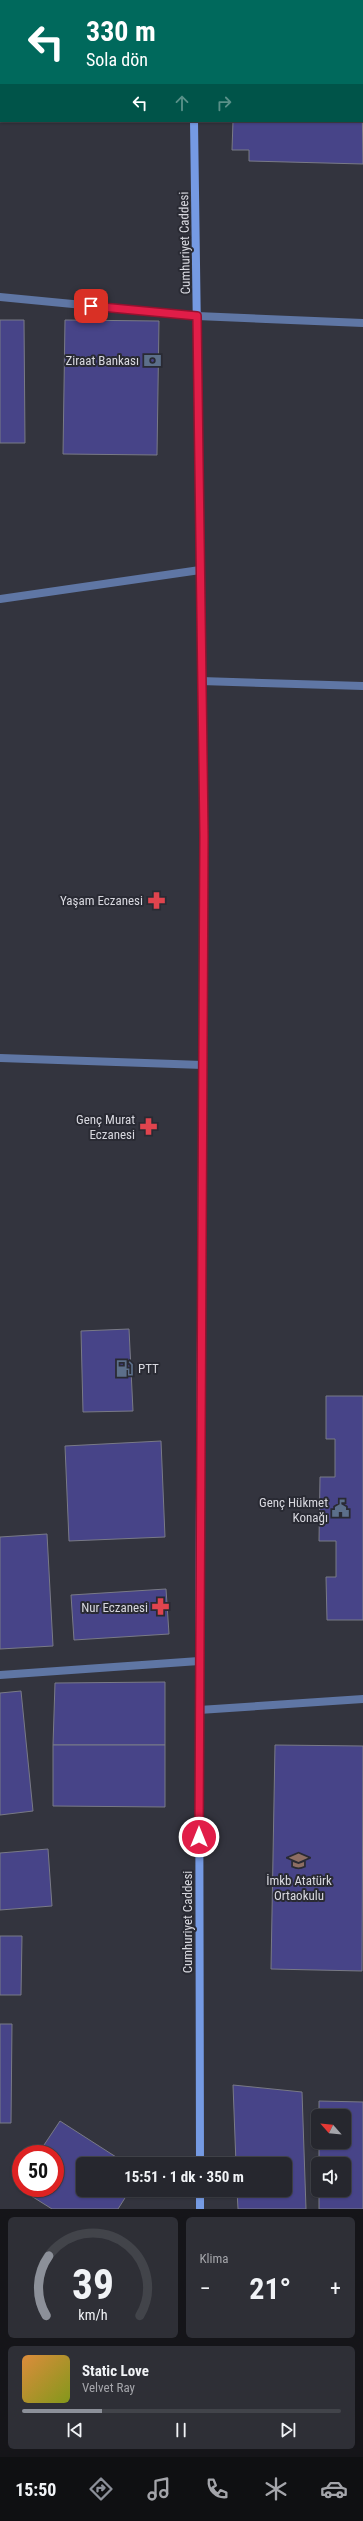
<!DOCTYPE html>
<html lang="tr">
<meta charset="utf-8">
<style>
:root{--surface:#26272e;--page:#2e2f36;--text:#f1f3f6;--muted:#a4a5aa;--line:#42444a;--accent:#8c9099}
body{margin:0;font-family:"Roboto Condensed",sans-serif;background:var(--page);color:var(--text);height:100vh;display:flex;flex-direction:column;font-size:15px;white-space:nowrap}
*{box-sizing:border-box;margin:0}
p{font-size:13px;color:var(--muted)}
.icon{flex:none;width:22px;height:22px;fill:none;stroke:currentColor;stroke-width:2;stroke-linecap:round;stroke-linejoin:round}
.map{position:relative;height:2209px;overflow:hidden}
.side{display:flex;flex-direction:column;gap:8px;padding:8px;background:#151519;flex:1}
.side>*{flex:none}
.hud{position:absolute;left:0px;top:0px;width:363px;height:122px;box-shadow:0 1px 3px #0004,0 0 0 1px var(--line);background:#00695c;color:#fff;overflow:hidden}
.needle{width:26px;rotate:297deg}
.fabs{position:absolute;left:311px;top:2109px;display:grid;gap:8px}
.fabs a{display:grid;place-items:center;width:40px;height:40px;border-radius:6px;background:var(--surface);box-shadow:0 1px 3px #0004,0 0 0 1px var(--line);font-size:20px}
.speed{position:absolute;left:12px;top:2145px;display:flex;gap:8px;font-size:20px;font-weight:700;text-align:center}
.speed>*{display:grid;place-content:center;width:52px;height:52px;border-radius:50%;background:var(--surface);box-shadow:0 1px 3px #0004,0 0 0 1px var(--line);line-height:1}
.speed .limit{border:6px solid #d22;background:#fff;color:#111}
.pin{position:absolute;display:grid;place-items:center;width:34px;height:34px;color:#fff;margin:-17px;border-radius:8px;box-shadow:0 2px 6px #0006}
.me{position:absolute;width:44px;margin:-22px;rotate:0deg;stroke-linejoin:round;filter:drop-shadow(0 0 3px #0008)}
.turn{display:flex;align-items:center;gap:14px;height:84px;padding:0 20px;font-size:18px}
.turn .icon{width:52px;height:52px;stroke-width:2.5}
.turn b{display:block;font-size:28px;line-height:34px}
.lanes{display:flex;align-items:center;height:38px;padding:0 20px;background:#0003;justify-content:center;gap:20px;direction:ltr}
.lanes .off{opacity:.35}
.big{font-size:30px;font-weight:700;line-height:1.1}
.side .tile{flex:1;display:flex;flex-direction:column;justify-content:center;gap:6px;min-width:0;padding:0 14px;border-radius:6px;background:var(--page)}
.side .dial{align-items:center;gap:0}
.dial svg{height:104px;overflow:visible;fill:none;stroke:var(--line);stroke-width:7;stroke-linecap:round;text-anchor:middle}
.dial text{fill:var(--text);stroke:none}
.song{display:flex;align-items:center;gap:12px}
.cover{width:48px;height:48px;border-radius:6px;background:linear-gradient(135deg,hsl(30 70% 55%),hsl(70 70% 35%))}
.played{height:4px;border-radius:2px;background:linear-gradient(90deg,var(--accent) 25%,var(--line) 25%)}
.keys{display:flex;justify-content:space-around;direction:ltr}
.heat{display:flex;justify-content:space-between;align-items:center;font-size:22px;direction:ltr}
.side .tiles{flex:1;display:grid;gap:8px;grid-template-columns:1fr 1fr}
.tile:last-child{grid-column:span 2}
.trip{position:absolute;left:76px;top:2157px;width:216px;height:40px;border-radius:6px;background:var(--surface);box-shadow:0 1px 3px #0004,0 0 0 1px var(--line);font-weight:700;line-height:40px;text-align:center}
.dock{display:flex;height:64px;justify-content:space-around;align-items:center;background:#0f1012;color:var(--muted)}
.dock .icon{width:28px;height:28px}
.dock .current{color:var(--accent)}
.dock b{font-size:18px;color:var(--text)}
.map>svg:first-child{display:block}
.building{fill:#474488;stroke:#797a86}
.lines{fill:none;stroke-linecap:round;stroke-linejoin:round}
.minor{stroke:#5f76a4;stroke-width:8}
.secondary{stroke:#759ae3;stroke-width:8}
.route-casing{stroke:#92132f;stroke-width:10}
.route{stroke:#e11d48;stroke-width:7}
.labels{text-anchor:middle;stroke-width:4;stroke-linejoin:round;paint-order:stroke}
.street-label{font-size:13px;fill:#d8d8df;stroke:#292a33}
.poi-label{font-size:13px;fill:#d8d8df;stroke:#292a33;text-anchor:end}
</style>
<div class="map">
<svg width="363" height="2209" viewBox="0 0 363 2209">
<rect width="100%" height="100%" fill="#33343e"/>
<g class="building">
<polygon points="362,96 363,164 249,161 249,150 232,150 233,121 362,121"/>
<polygon points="0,320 24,320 25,443 0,443"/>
<polygon points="65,320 159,321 157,455 63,454"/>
<polygon points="129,1329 133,1411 83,1412 81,1331"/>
<polygon points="326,1396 363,1396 363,1620 327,1620 326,1577 336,1577 336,1541 319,1541 320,1477 335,1477 335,1439 326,1439"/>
<polygon points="161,1441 165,1537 69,1541 65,1446"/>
<polygon points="47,1534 53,1646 0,1649 0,1537"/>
<polygon points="166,1589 169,1634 74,1640 71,1595"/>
<polygon points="165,1682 165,1745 53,1745 55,1683"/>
<polygon points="21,1691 33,1811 0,1815 0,1693"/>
<polygon points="53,1745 165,1745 165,1807 53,1806"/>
<polygon points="275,1745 363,1746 362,1971 271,1969"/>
<polygon points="48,1849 52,1906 0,1910 0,1853"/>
<polygon points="0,1936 22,1936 21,1995 0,1995"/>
<polygon points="0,2024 12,2024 11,2123 0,2123"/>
<polygon points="233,2085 302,2092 306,2209 238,2209 237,2190 285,2190 285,2164 236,2164"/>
<polygon points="319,2101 363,2102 363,2209 319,2209 319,2190 344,2190 344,2164 319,2164 319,2142 344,2142 344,2116 319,2116"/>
<polygon points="60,2121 127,2164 83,2164 83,2190 130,2190 118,2209 52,2209 17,2187 21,2181 21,2188 55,2188 55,2154 38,2154"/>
</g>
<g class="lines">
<g class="minor">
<polyline points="0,297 197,316 363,323"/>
<polyline points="0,599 200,570"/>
<polyline points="201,681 363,686"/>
<polyline points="0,1058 203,1065"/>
<polyline points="0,1675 199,1661"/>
<polyline points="199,1710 363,1699"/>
</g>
<g class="secondary">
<polyline points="192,0 192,1"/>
<polyline points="194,121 204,836 199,1661 200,2164"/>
<polyline points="200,2190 200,2209"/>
</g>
</g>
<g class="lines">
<defs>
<polyline id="route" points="91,306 197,316 204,836 199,1837"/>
</defs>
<use href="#route" class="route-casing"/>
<use href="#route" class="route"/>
</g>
<defs>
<symbol id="bank-bare" viewBox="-9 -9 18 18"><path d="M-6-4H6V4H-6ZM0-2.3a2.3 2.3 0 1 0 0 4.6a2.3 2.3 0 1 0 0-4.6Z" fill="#5c6f8a" stroke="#292a33" stroke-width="2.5" paint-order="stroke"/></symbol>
<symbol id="pharmacy-bare" viewBox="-9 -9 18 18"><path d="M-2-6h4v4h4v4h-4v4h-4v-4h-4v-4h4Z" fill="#e0444e" stroke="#292a33" stroke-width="2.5" paint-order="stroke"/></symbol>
<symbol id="fuel-bare" viewBox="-9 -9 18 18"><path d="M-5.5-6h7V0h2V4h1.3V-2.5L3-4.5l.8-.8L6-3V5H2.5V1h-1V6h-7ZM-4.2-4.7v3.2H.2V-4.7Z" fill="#5c6f8a" stroke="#292a33" stroke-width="2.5" paint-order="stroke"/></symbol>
<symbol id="civic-bare" viewBox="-9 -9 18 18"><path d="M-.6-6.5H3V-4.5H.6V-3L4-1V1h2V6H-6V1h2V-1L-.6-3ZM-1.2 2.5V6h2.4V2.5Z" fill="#5c6f8a" stroke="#292a33" stroke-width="2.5" paint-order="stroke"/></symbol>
<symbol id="school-bare" viewBox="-9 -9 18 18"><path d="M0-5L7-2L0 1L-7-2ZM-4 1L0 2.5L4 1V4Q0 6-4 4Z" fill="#8d6e63" stroke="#292a33" stroke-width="2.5" paint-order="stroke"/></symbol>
</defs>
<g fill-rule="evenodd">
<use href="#bank-bare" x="140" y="348" width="25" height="25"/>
<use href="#pharmacy-bare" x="144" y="888" width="25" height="25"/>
<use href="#pharmacy-bare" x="136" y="1114" width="25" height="25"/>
<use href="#fuel-bare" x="112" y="1356" width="25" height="25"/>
<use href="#civic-bare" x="328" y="1496" width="25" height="25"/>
<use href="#pharmacy-bare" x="148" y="1594" width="25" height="25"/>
<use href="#school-bare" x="286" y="1848" width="25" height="25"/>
</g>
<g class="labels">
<g class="street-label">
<text transform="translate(184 243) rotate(-91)" y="5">Cumhuriyet Caddesi</text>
<text transform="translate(187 1922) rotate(-90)" y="5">Cumhuriyet Caddesi</text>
</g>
<g class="poi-label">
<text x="139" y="365">Ziraat Bankası</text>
<text x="143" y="905">Yaşam Eczanesi</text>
<text x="135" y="1124">Genç Murat<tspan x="135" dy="15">Eczanesi</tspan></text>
<text x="138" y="1373" text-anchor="start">PTT</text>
<text x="328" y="1507">Genç Hükmet<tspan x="328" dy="15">Konağı</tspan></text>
<text x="148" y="1612">Nur Eczanesi</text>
<text x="299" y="1885" text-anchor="middle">İmkb Atatürk<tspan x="299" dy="15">Ortaokulu</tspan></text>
</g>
</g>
</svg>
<div class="fabs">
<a><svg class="needle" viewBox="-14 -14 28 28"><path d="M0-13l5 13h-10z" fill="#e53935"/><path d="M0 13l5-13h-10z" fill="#a4a5aa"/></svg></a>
<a><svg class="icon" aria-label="sound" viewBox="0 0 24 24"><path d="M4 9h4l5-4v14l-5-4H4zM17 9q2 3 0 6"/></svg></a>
</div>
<div class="speed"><div class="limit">50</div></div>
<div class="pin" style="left:91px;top:306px;background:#d93025"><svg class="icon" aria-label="arrive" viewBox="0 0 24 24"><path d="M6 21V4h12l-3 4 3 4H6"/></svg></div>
<svg class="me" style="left:199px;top:1837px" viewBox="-20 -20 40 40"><circle r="17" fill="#e11d48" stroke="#fff" stroke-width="3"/><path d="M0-11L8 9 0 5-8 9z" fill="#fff"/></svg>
<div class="trip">15:51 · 1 dk · 350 m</div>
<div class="hud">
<div class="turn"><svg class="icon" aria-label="left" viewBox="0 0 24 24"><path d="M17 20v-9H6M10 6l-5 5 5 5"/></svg><div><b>330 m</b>Sola dön</div></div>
<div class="lanes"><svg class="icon" aria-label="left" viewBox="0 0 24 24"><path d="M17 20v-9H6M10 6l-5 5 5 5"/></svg><svg class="icon off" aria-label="ahead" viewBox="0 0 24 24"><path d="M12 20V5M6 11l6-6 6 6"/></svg><svg class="icon off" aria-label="right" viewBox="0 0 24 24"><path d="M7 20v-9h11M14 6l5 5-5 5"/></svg></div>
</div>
</div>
<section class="side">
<div class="tiles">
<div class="tile dial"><svg viewBox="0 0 100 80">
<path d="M14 69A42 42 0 1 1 86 69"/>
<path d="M14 69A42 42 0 0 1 16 23" stroke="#8c9099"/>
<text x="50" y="56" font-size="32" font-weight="700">39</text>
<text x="50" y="72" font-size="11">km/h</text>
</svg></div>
<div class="tile"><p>Klima</p>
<div class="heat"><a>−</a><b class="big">21°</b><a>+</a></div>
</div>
<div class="tile">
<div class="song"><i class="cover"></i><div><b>Static Love</b><p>Velvet Ray</p></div></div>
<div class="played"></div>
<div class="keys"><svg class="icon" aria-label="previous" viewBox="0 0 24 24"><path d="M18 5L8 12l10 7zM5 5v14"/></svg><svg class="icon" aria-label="pause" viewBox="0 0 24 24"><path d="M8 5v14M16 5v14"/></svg><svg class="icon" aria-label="next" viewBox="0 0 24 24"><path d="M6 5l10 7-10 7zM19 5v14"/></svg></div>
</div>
</div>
</section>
<nav class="dock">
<b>15:50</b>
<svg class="icon current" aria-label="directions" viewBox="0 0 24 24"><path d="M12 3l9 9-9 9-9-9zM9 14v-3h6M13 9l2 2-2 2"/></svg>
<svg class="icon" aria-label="music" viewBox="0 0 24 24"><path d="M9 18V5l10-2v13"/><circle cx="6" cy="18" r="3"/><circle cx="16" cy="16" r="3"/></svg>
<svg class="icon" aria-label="phone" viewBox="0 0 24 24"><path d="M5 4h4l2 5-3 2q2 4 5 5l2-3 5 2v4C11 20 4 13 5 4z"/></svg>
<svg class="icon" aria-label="climate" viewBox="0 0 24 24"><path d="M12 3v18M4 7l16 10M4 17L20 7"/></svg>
<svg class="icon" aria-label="car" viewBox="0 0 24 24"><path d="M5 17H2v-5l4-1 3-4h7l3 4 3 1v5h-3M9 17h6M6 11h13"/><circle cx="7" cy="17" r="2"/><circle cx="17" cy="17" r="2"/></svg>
</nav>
